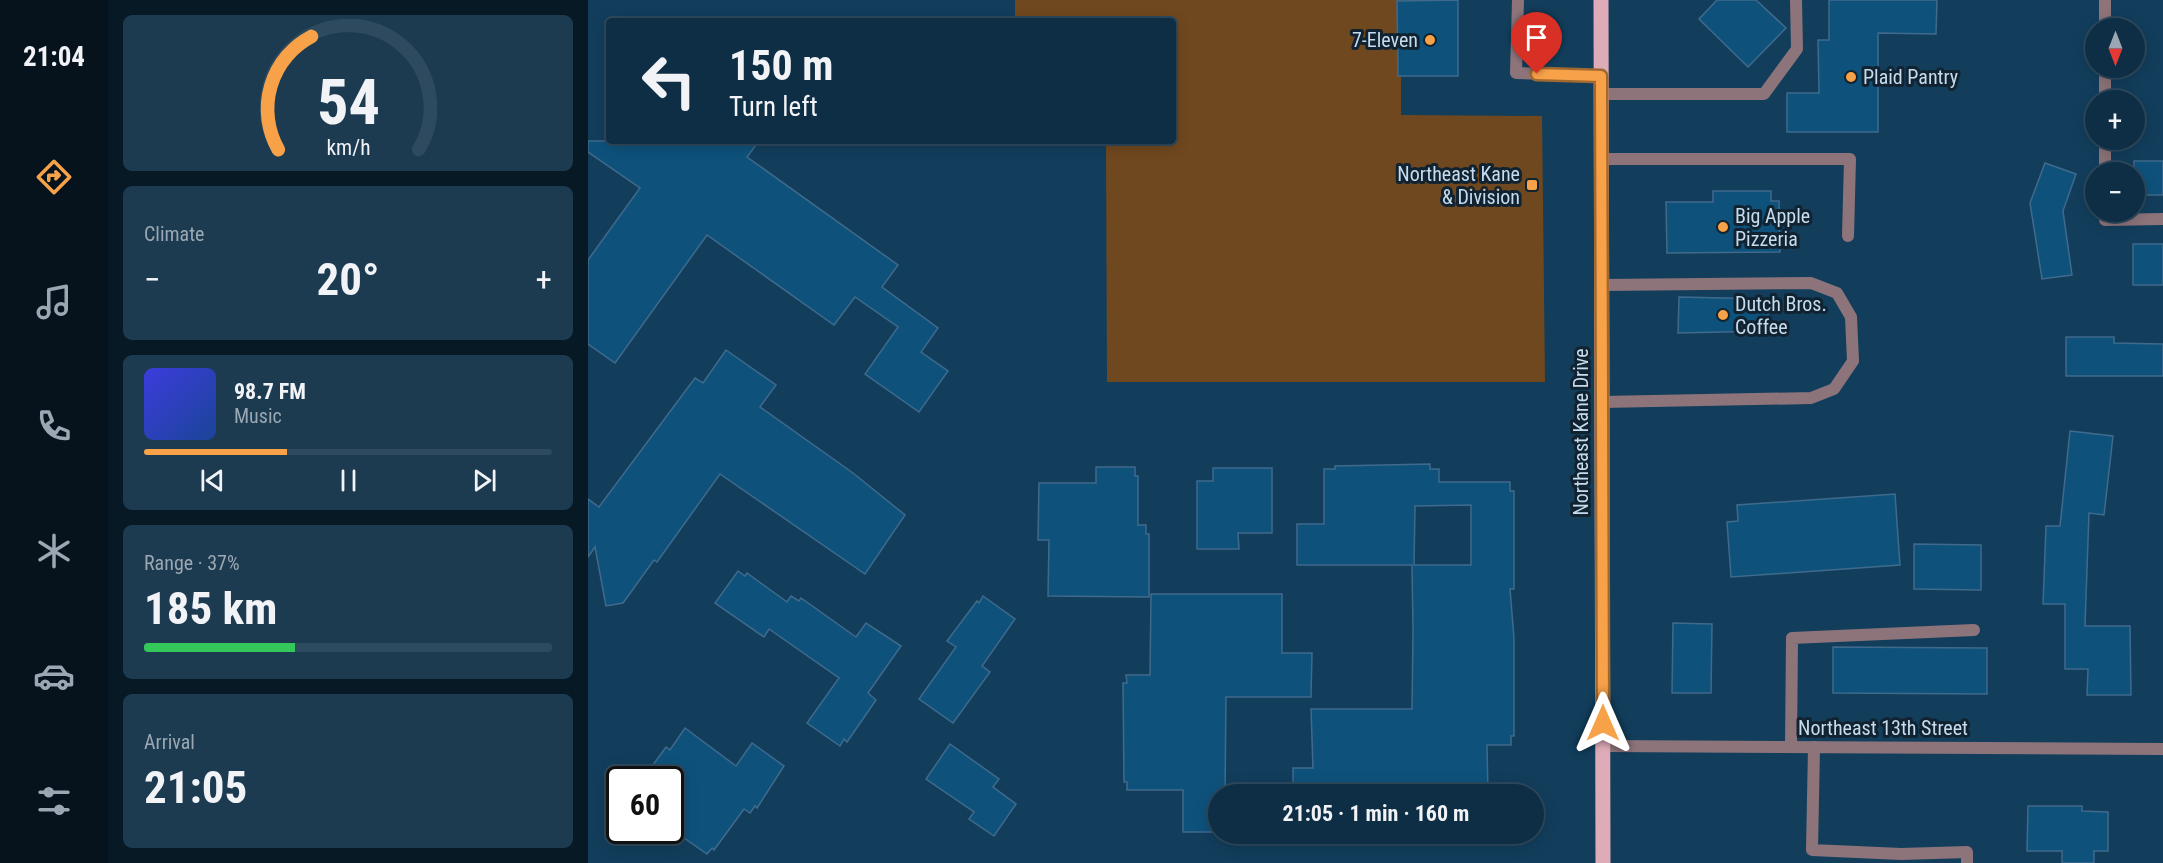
<!DOCTYPE html>
<meta charset="utf-8">
<style>
:root{--surface:#0e2e45;--page:#1c3a50;--text:#f1f3f6;--muted:#9ba8b3;--line:#2e4a5e;--accent:#f7a149}
body{margin:0;font-family:"Roboto Condensed",sans-serif;background:var(--page);color:var(--text);height:100vh;display:flex;flex-direction:column;font-size:22px;white-space:nowrap}
*{box-sizing:border-box;margin:0}
p{font-size:20px;color:var(--muted)}
.icon{flex:none;width:33px;height:33px;fill:none;stroke:currentColor;stroke-width:2;stroke-linecap:round;stroke-linejoin:round}
.map{position:relative;flex:1;overflow:hidden}
.panel{display:flex;flex-direction:column;gap:15px;padding:15px;background:#081926;width:480px}
.panel>*{flex:none}
.banner{position:absolute;left:18px;top:18px;width:570px;height:126px;border-radius:6px;box-shadow:0 3px 15px #0003,0 0 0 2px var(--line);background:#0e2e45;color:var(--text);overflow:hidden}
.needle{width:39px;rotate:180deg}
.fabs{position:absolute;left:1497px;top:18px;display:grid;gap:12px}
.fabs a{display:grid;place-items:center;width:60px;height:60px;border-radius:50%;background:var(--surface);box-shadow:0 3px 15px #0003,0 0 0 2px var(--line);font-size:30px}
.speed{position:absolute;left:18px;top:766px;display:flex;gap:12px;font-size:30px;font-weight:700;text-align:center}
.speed>*{display:grid;place-content:center;width:78px;height:78px;border-radius:50%;background:var(--surface);box-shadow:0 3px 15px #0003,0 0 0 2px var(--line);line-height:1}
.speed .limit{border:3px solid #111;border-radius:9px;background:#fff;color:#111}
.pin{position:absolute;display:grid;place-items:center;width:51px;height:51px;color:#fff;margin:-62px -26px;border-radius:50% 50% 50% 0;rotate:-45deg;box-shadow:0 0 6px #0007}
.pin .icon{rotate:45deg}
.me{position:absolute;width:66px;margin:-33px;rotate:0deg;stroke-linejoin:round;filter:drop-shadow(0 0 4px #0008)}
.turn{display:flex;align-items:center;gap:21px;height:126px;padding:0 24px;font-size:27px}
.turn .icon{width:78px;height:78px;stroke-width:2.5}
.turn b{display:block;font-size:42px;line-height:51px}
.big{font-size:45px;font-weight:700;line-height:1.1}
.panel .widget{flex:1;display:flex;flex-direction:column;justify-content:center;gap:9px;min-width:0;padding:0 21px;border-radius:9px;background:var(--page)}
.panel .dial{align-items:center;gap:0}
.dial svg{height:156px;overflow:visible;fill:none;stroke:var(--line);stroke-width:7;stroke-linecap:round;text-anchor:middle}
.dial text{fill:var(--text);stroke:none}
.song{display:flex;align-items:center;gap:18px}
.cover{width:72px;height:72px;border-radius:9px;background:linear-gradient(135deg,hsl(240 70% 55%),hsl(220 70% 35%))}
.played{height:6px;border-radius:3px;background:linear-gradient(90deg,var(--accent) 35%,var(--line) 35%)}
.keys{display:flex;justify-content:space-around;direction:ltr}
.heat{display:flex;justify-content:space-between;align-items:center;font-size:33px;direction:ltr}
.charge{height:9px;border-radius:4px;background:linear-gradient(90deg,#34c759 37%,var(--line) 0)}
.trip{position:absolute;left:620px;top:784px;width:336px;height:60px;border-radius:30px;background:var(--surface);box-shadow:0 3px 15px #0003,0 0 0 2px var(--line);font-weight:700;line-height:60px;text-align:center}
main{display:flex;flex:1;min-height:0}
.tab-bar{display:flex;flex-direction:column;width:108px;justify-content:space-around;align-items:center;background:#06121c;color:var(--muted)}
.tab-bar .icon{width:42px;height:42px}
.tab-bar .current{color:var(--accent)}
.tab-bar b{font-size:27px;color:var(--text)}
.map>svg:first-child{display:block}
.green{fill:#70481f}
.building{fill:#0e527c;stroke:#406a8c;stroke-width:1.5;fill-rule:evenodd}
.lines{fill:none;stroke-linecap:round;stroke-linejoin:round}
.service{stroke:#8d747a;stroke-width:12}
.minor{stroke:#8d747a;stroke-width:12}
.primary{stroke:#deacb8;stroke-width:15}
.route-casing{stroke:#a1692f;stroke-width:15}
.route{stroke:#f7a149;stroke-width:10}
.poi-dot{fill:#f7a149;stroke:#112331;stroke-width:2}
.labels{text-anchor:middle;stroke-width:6;stroke-linejoin:round;paint-order:stroke}
.poi-label{font-size:20px;fill:#c5dcee;stroke:#112331;text-anchor:start}
.street-label{font-size:20px;fill:#c5dcee;stroke:#112331}
</style>
<main>
<nav class="tab-bar">
<b>21:04</b>
<svg class="icon current" aria-label="directions" viewBox="0 0 24 24"><path d="M12 3l9 9-9 9-9-9zM9 14v-3h6M13 9l2 2-2 2"/></svg>
<svg class="icon" aria-label="music" viewBox="0 0 24 24"><path d="M9 18V5l10-2v13"/><circle cx="6" cy="18" r="3"/><circle cx="16" cy="16" r="3"/></svg>
<svg class="icon" aria-label="phone" viewBox="0 0 24 24"><path d="M5 4h4l2 5-3 2q2 4 5 5l2-3 5 2v4C11 20 4 13 5 4z"/></svg>
<svg class="icon" aria-label="climate" viewBox="0 0 24 24"><path d="M12 3v18M4 7l16 10M4 17L20 7"/></svg>
<svg class="icon" aria-label="car" viewBox="0 0 24 24"><path d="M5 17H2v-5l4-1 3-4h7l3 4 3 1v5h-3M9 17h6M6 11h13"/><circle cx="7" cy="17" r="2"/><circle cx="17" cy="17" r="2"/></svg>
<svg class="icon" aria-label="filters" viewBox="0 0 24 24"><path d="M4 7h16M4 17h16"/><circle cx="9" cy="7" r="2"/><circle cx="15" cy="17" r="2"/></svg>
</nav>
<section class="panel">
<div class="widget dial"><svg viewBox="0 0 100 80">
<path d="M14 69A42 42 0 1 1 86 69"/>
<path d="M14 69A42 42 0 0 1 31 11" stroke="#f7a149"/>
<text x="50" y="56" font-size="32" font-weight="700">54</text>
<text x="50" y="72" font-size="11">km/h</text>
</svg></div>
<div class="widget"><p>Climate</p>
<div class="heat"><a>−</a><b class="big">20°</b><a>+</a></div>
</div>
<div class="widget">
<div class="song"><i class="cover"></i><div><b>98.7 FM</b><p>Music</p></div></div>
<div class="played"></div>
<div class="keys"><svg class="icon" aria-label="previous" viewBox="0 0 24 24"><path d="M18 5L8 12l10 7zM5 5v14"/></svg><svg class="icon" aria-label="pause" viewBox="0 0 24 24"><path d="M8 5v14M16 5v14"/></svg><svg class="icon" aria-label="next" viewBox="0 0 24 24"><path d="M6 5l10 7-10 7zM19 5v14"/></svg></div>
</div>
<div class="widget"><p>Range · 37%</p><b class="big">185 km</b><div class="charge"></div></div>
<div class="widget"><p>Arrival</p><b class="big">21:05</b></div>
</section>
<div class="map">
<svg width="1575" height="863" viewBox="0 0 1575 863">
<rect width="100%" height="100%" fill="#123e5c"/>
<polygon class="green" points="427,0 813,0 813,115 954,116 957,382 519,382 518,141 585,141 585,21 427,21"/>
<g class="building">
<polygon points="870,0 870,76 810,76 809,1"/>
<polygon points="1129,0 1168,0 1198,28 1160,67 1111,19"/>
<polygon points="1241,0 1349,0 1348,34 1290,33 1290,132 1199,132 1199,93 1231,93 1230,40 1241,40"/>
<polygon points="0,141 171,141 159,157 310,265 294,287 350,328 333,352 360,371 331,412 277,374 310,327 267,297 246,325 119,235 27,363 0,344 0,260 52,188 0,152"/>
<rect x="1546" y="161" width="29" height="34"/>
<polygon points="1457,163 1488,174 1475,211 1484,275 1454,279 1442,203"/>
<polygon points="1125,191 1183,191 1183,201 1191,201 1192,252 1079,253 1078,202 1125,202"/>
<rect x="1545" y="244" width="30" height="41"/>
<polygon points="1091,297 1180,299 1180,331 1090,333"/>
<polygon points="1478,337 1526,337 1526,343 1575,344 1575,376 1478,376"/>
<polygon points="138,350 188,385 172,407 265,473 317,515 277,574 132,474 69,562 66,560 35,603 18,606 7,547 0,557 0,499 11,507 107,378 115,383"/>
<polygon points="1482,431 1525,436 1516,515 1501,513 1497,626 1542,626 1543,695 1499,695 1500,669 1477,669 1477,604 1455,604 1458,526 1472,526"/>
<path d="M842 464V469H851V482H922V491H926V589H922L926 638V736H923V745H899L900 795H705V768H725L723 709H824L825 630 824 565H709V524H736V469H747V466ZM883 505V565H826L827 506Z"/>
<polygon points="508,467 547,467 547,476 550,476 550,525 558,525 558,534 561,534 561,597 460,596 461,540 450,540 451,483 508,483"/>
<polygon points="625,468 684,468 684,533 650,533 651,549 609,549 609,481 625,481"/>
<polygon points="1307,494 1312,565 1143,577 1139,522 1150,521 1149,505"/>
<polygon points="1326,544 1393,545 1393,590 1326,589"/>
<polygon points="150,571 157,576 159,573 199,602 203,596 211,601 213,598 268,637 278,623 313,646 280,693 288,700 259,742 256,739 252,746 219,723 251,678 181,629 176,637 127,603"/>
<polygon points="563,594 694,594 694,653 724,653 723,697 638,697 637,795 630,795 630,832 595,832 595,790 539,790 539,782 536,782 535,683 539,683 538,675 562,675"/>
<polygon points="395,596 427,619 394,666 402,672 365,723 331,699 368,647 359,641 389,601 391,603"/>
<polygon points="1085,623 1124,624 1123,693 1084,693"/>
<polygon points="1245,647 1399,648 1399,694 1245,693"/>
<polygon points="97,728 148,766 164,743 196,766 169,808 167,806 162,813 156,809 126,850 124,848 119,854 82,828 82,780 54,780 78,747 82,750"/>
<polygon points="362,744 411,779 405,787 428,804 406,836 381,819 386,812 338,779"/>
<polygon points="1440,806 1494,806 1494,811 1520,812 1520,851 1506,851 1506,863 1474,863 1474,851 1439,851"/>
</g>
<g class="lines">
<g class="service">
<polyline points="930,0 928,73 1013,76"/>
<polyline points="1517,0 1517,28"/>
<polyline points="1517,68 1517,100"/>
<polyline points="1013,94 1176,94 1209,49 1208,0"/>
<polyline points="1517,140 1517,172"/>
<polyline points="1014,159 1262,159 1260,236"/>
<polyline points="1517,212 1517,220 1575,219"/>
<polyline points="1014,285 1223,283 1249,293 1263,317 1265,361 1246,389 1223,398 1014,402"/>
<polyline points="1203,747 1204,638 1386,630"/>
<polyline points="1226,747 1224,850 1313,854 1379,852 1379,863"/>
</g>
<polyline class="minor" points="1015,746 1575,749"/>
<polyline class="primary" points="1013,0 1015,863"/>
</g>
<g class="lines">
<defs>
<polyline id="route" points="949,74 1013,76 1015,723"/>
</defs>
<use href="#route" class="route-casing"/>
<use href="#route" class="route"/>
</g>
<g class="poi-dot">
<circle cx="842" cy="40" r="6"/>
<circle cx="1263" cy="77" r="6"/>
<rect x="938" y="179" width="12" height="12" rx="3"/>
<circle cx="1135" cy="227" r="6"/>
<circle cx="1135" cy="315" r="6"/>
</g>
<g class="labels">
<g class="poi-label">
<text x="830" y="47" text-anchor="end">7-Eleven</text>
<text x="1275" y="84">Plaid Pantry</text>
<text x="932" y="181" text-anchor="end">Northeast Kane<tspan x="932" dy="23">&amp; Division</tspan></text>
<text x="1147" y="223">Big Apple<tspan x="1147" dy="23">Pizzeria</tspan></text>
<text x="1147" y="311">Dutch Bros.<tspan x="1147" dy="23">Coffee</tspan></text>
</g>
<g class="street-label">
<text transform="translate(993 432) rotate(-90)" y="7">Northeast Kane Drive</text>
<text x="1295" y="735">Northeast 13th Street</text>
</g>
</g>
</svg>
<div class="fabs">
<a><svg class="needle" viewBox="-14 -14 28 28"><path d="M0-13l5 13h-10z" fill="#e53935"/><path d="M0 13l5-13h-10z" fill="#9ba8b3"/></svg></a>
<a>+</a>
<a>−</a>
</div>
<div class="speed"><div class="limit">60</div></div>
<div class="pin" style="left:949px;top:74px;background:#d93025"><svg class="icon" aria-label="arrive" viewBox="0 0 24 24"><path d="M6 21V4h12l-3 4 3 4H6"/></svg></div>
<svg class="me" style="left:1015px;top:723px" viewBox="-20 -20 40 40"><path d="M0-17L14 15 0 8-14 15z" fill="#f7a149" stroke="#fff" stroke-width="4"/></svg>
<div class="trip">21:05 · 1 min · 160 m</div>
<div class="banner">
<div class="turn"><svg class="icon" aria-label="left" viewBox="0 0 24 24"><path d="M17 20v-9H6M10 6l-5 5 5 5"/></svg><div><b>150 m</b>Turn left</div></div>
</div>
</div>
</main>
